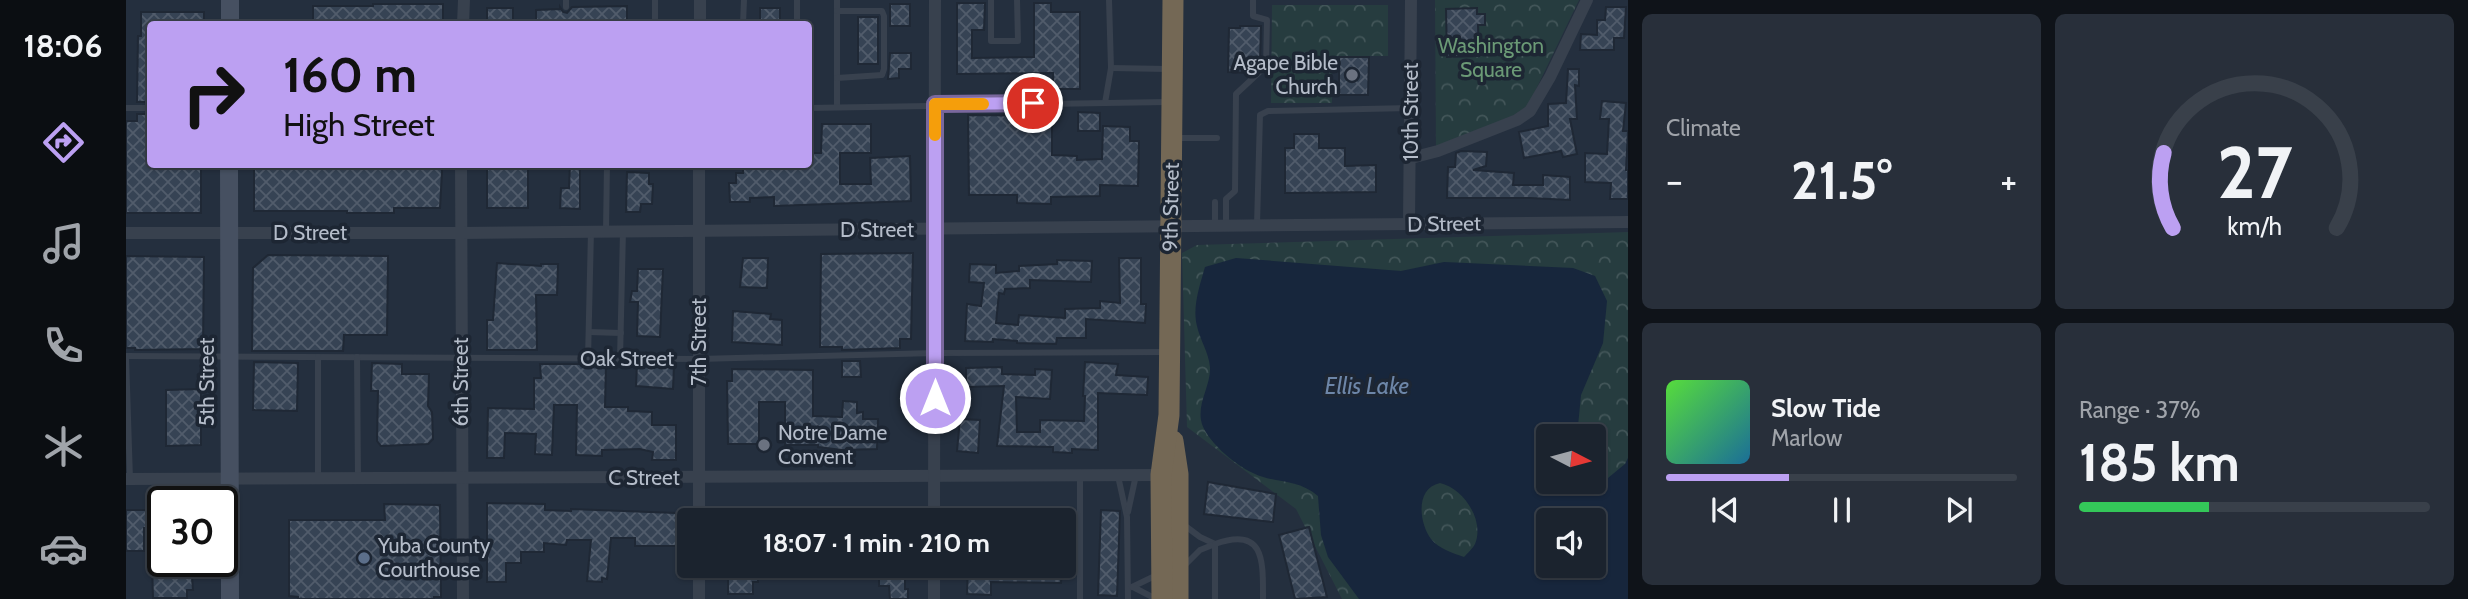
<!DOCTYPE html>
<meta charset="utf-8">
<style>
:root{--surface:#1b232e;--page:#282f3a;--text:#f1f3f6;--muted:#a0a4aa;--line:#39404a;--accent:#bca0f2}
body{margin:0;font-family:Cabin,sans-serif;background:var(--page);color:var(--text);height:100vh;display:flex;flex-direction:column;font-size:26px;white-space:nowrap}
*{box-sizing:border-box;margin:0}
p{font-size:23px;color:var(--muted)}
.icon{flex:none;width:38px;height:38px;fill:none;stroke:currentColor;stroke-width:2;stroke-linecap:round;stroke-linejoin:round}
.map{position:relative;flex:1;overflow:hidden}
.details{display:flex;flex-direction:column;gap:14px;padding:14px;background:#0f1319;width:840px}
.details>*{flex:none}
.banner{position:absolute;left:21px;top:21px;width:665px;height:147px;border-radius:7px;box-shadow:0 2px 5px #0004,0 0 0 2px var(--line);background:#bca0f2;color:#111;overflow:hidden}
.needle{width:46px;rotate:96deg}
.fabs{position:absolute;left:1410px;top:424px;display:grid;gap:14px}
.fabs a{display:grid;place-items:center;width:70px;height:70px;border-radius:7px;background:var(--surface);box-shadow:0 2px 5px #0004,0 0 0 2px var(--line);font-size:35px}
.speed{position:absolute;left:21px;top:486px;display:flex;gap:14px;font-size:35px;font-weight:700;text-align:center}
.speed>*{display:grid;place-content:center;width:91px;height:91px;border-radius:50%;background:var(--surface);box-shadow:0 2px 5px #0004,0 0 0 2px var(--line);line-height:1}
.speed .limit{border:4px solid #111;border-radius:10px;background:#fff;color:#111}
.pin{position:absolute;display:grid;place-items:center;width:60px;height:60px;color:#fff;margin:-30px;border:4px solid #fff;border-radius:50%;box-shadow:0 2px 7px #0007}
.me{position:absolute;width:77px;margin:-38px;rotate:0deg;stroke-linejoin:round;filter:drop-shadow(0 0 5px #0008)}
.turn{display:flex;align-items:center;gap:24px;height:147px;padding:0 21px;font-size:32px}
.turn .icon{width:91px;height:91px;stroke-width:2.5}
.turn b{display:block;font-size:49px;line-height:60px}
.big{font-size:52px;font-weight:700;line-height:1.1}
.details .card{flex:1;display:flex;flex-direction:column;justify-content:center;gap:10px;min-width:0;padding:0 24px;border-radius:10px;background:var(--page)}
.details .dial{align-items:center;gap:0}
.dial svg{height:182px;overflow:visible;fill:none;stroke:var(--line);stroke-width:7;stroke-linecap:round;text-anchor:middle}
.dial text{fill:var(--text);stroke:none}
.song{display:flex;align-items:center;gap:21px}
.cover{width:84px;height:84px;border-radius:10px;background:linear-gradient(135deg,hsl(110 70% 55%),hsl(200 70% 35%))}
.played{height:7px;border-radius:4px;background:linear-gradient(90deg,var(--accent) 35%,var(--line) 35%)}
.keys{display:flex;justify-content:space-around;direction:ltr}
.heat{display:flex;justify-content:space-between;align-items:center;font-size:38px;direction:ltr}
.charge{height:10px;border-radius:5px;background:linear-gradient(90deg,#34c759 37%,var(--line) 0)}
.details .tiles{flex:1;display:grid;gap:14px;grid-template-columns:repeat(2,1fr)}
.trip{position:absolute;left:551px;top:508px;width:399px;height:70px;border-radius:7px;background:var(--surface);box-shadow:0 2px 5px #0004,0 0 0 2px var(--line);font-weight:700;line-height:70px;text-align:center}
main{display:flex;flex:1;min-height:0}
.tab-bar{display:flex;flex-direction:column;width:126px;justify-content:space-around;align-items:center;background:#0b0e12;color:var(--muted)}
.tab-bar .icon{width:49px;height:49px}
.tab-bar .on{color:var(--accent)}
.tab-bar b{font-size:32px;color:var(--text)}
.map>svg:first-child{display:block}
.park{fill:url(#park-crowns);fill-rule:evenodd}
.water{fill:#17263c;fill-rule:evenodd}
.building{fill:url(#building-cross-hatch);stroke:#1f2835;stroke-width:2}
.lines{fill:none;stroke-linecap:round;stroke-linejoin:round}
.lane{stroke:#38414e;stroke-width:6}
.street{stroke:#38414e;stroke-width:12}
.secondary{stroke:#465061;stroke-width:18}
.highway{stroke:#746855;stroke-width:21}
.route-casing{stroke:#7a689d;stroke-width:18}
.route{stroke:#bca0f2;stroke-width:12}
.slow{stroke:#f59e0b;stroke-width:12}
.worship-dot{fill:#6b7280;stroke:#1d2633;stroke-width:2.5}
.service-dot{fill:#5c6f8a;stroke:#1d2633;stroke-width:2.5}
.labels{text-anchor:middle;stroke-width:7;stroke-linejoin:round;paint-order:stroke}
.park-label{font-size:21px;fill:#6b9a76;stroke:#1d2633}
.poi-label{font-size:21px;fill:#b4bcc9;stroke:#1d2633;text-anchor:start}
.street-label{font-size:21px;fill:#b4bcc9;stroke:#1d2633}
.water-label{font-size:23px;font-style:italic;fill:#6d86a8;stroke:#1d2633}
</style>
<main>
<nav class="tab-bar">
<b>18:06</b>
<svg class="icon on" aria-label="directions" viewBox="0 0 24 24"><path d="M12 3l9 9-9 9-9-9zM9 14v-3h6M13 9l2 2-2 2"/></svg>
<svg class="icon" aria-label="music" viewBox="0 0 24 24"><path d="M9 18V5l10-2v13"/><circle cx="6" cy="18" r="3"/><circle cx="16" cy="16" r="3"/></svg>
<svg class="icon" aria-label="phone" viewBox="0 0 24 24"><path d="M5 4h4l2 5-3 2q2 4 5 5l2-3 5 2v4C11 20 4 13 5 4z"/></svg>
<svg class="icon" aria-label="climate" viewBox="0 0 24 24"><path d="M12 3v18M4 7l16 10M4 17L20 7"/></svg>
<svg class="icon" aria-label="car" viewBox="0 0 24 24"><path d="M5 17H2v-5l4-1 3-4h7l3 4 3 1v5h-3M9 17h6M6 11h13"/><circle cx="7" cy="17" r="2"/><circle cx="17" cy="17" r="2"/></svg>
</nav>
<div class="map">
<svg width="1502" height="599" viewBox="0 0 1502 599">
<defs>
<pattern id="park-crowns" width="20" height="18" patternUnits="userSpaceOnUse" patternTransform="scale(1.75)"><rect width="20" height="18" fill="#263c3f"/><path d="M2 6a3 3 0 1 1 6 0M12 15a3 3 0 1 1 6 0" fill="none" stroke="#435659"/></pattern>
<pattern id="building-cross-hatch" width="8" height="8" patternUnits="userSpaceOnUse" patternTransform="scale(1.75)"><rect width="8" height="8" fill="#364354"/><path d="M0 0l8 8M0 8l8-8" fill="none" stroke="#515c6b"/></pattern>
</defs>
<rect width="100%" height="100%" fill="#242f3e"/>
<g class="park">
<polygon points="1309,0 1453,0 1400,110 1310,149"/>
<polygon points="1146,5 1262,5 1262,56 1206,56 1206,103 1145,103"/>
<path d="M1502 232V599H1216L1170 509 1061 427 1056 253 1071 245ZM1423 436H1468V481H1423ZM1423 520H1468V565H1423Z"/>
</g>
<path class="water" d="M1110 258 1275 271 1318 262 1447 268 1469 276 1481 301 1477 343 1455 395 1451 436H1423V481H1468V469L1474 476 1482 478 1499 464 1502 458V599H1233L1202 557 1195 535 1192 496C1171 478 1149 484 1127 473 1109 465 1078 439 1075 420 1072 401 1085 385 1084 367 1083 353 1074 340 1071 326 1066 307 1074 285 1079 267ZM1314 483C1337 488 1359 520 1349 544 1347 548 1342 553 1338 557 1327 553 1313 549 1305 539 1293 523 1289 488 1314 483ZM1423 520H1468V565H1423Z"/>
<g class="building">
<polygon points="831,3 859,3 858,30 846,30 846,58 908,57 908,3 925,3 925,12 954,12 954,89 927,89 927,73 831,74"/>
<polygon points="247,4 317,4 317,24 187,24 187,6 247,6"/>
<rect x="764" y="4" width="20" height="22"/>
<polygon points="501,6 501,24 410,24 410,10 434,9 434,7 437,12 441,13 446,7"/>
<polygon points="1480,7 1500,7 1498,38 1488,38 1488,50 1454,50 1455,34 1471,35 1471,20 1479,20"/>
<rect x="361" y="8" width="26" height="16"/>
<rect x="634" y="8" width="20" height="16"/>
<polygon points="1351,8 1351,14 1359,14 1359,25 1352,25 1353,56 1321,57 1320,9"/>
<polygon points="15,12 78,12 78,24 24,24 24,102 11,102 12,36 15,36"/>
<rect x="732" y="17" width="20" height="47"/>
<polygon points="1114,26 1135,26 1134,63 1124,73 1102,72 1103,28 1114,28"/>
<polygon points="764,53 785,53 785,69 773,69 773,78 762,79"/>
<polygon points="1213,57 1243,57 1242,95 1213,95"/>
<polygon points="1442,69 1453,69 1453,86 1449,85 1451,119 1444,119 1451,154 1437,157 1435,151 1398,158 1393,132 1422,126 1422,104 1440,103"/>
<polygon points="1476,101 1500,103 1497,131 1502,131 1500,170 1502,170 1502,199 1484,199 1485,183 1459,182 1459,153 1481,154 1483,119 1474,119"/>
<polygon points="952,112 974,113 974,131 952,131"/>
<polygon points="11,114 24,114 24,164 75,164 75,213 0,213 0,121 11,121"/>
<polygon points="842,115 926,116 926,155 951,156 951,160 976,159 977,126 1004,127 1004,141 1013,141 1012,186 974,185 974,196 925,197 925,204 891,203 891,195 843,195"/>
<polygon points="696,124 745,124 745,153 714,153 714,184 745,184 744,158 784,156 785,201 648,206 648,197 624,198 624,202 604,202 603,183 610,183 610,173 617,173 617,164 682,164 682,153 695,153"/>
<polygon points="1168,134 1193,134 1193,148 1219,148 1219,166 1250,165 1250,192 1159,193 1159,148 1168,148"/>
<polygon points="1335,151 1361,152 1360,166 1347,170 1388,173 1387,185 1417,185 1417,175 1444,177 1444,200 1404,198 1321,198 1322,167 1329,167 1330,153"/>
<polygon points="128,164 315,164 316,172 314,208 268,208 268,213 221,213 221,211 128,211"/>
<rect x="361" y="164" width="41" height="44"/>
<polygon points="444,164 454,164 454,209 434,208 435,188 443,188"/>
<polygon points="501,172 523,173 523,184 527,184 526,204 515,204 514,212 500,212"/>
<polygon points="787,253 785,339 774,339 774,348 716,350 716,347 694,347 695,254"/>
<polygon points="142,255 262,256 261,335 218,335 217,351 126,351 127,268"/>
<polygon points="0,256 78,257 77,349 9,350 9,348 0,348"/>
<polygon points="617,258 642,258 641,288 614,287"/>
<polygon points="993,258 1015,258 1015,304 1020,304 1019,323 960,319 960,338 931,338 930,344 891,343 891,341 867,339 867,342 839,341 841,304 855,306 858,283 843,282 844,264 870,265 870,273 893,271 893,266 931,264 931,260 966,261 965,282 904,280 904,288 879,289 878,294 873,293 870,323 892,325 893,315 939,318 939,309 974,308 974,301 994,303"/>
<polygon points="371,263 415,266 415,264 432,264 431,295 410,295 411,350 361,350 361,320 367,320"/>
<polygon points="512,269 537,269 534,337 511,336 512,302 504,302 506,291 511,291"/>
<polygon points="607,311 645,314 644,319 656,320 656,345 606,342"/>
<polygon points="716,361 734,361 735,377 716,377"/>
<polygon points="128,362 172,363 171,411 127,410"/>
<polygon points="959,362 992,364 990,375 1022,377 1021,395 972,393 972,450 946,449 946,453 927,452 927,447 871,446 878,386 840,387 840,368 876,367 876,374 909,375 909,369 926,370 924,399 890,397 891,432 914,432 914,420 958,421 959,396 957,396"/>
<polygon points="246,363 276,364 276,374 303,374 302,406 306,412 307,439 302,444 255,446 251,441 252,391 245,391"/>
<polygon points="414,364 480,364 479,407 502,407 502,411 526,412 526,425 550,425 550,460 526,460 527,452 514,449 476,450 476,456 450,455 451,405 428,405 426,455 409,454 410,434 379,433 378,458 361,458 362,408 408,409 408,378 415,378"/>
<polygon points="511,364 548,365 547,389 510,386"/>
<polygon points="606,369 687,370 687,416 716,417 717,401 731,402 731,413 737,412 737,419 752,419 751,449 716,450 692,447 692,445 659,445 659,402 633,402 633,444 602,444 601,381 606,381"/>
<polygon points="75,389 75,445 40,446 40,390"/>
<polygon points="834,419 854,420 852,453 831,451"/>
<polygon points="1082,482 1150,494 1147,522 1078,514"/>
<polygon points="361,503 419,504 419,510 445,511 445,509 550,513 551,546 509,546 509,538 485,538 481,579 476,578 476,582 461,581 465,540 441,540 440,545 418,543 418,552 395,552 395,563 380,563 380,582 361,582"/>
<polygon points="258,504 314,505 315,597 308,597 308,599 172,599 172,597 163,596 163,520 259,520"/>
<polygon points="785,507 785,520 731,520 731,508"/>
<polygon points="884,508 937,510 937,520 884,520"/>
<polygon points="711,509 711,520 602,520 602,510"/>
<polygon points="0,510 37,510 37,528 18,528 18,551 0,551"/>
<polygon points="975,510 994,511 991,596 972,595"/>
<polygon points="1183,527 1201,597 1169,599 1153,535"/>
<polygon points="26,563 58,563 58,577 66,577 67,590 61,590 61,598 27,598"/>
<polygon points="602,565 632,565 632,582 627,582 627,594 602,594"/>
<polygon points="753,565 779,565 779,589 782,589 782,599 764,599 763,586 753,586"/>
<polygon points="842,565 936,565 935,583 865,582 865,595 841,594"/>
</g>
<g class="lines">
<g class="lane">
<polyline points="529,0 529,24"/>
<polyline points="711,0 711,107"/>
<polyline points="865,0 865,41 892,41 891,0"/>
<polyline points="440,7 440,0"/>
<polyline points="711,11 756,11 758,16 758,69 756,75 711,78"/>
<polyline points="617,24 618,0"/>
<polyline points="671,24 671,0"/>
<polyline points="985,68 1042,69"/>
<polyline points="979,103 985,68 983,0"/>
<polyline points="0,108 24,108"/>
<polyline points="682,108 1041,102"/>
<polyline points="1051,138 1091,138"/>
<polyline points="1131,225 1134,115 1142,111 1285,108"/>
<polyline points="1089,226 1089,202"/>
<polyline points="1100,226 1100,199 1109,191 1110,94 1140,66 1141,20 1127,16 1127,0"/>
<polyline points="480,231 481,164"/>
<polyline points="463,332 495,333"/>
<polyline points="0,356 573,359 809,353 1041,352"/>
<polyline points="0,356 4,479"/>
<polyline points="231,357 232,479"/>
<polyline points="462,359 465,231"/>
<polyline points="494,359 497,231"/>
<polyline points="954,475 954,599"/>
<polyline points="992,476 1001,517 1002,599"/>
<polyline points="192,477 192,357"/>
<polyline points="1002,512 1010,475"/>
<polyline points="1058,525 1074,537 1089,544"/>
<polyline points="1058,566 1074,550 1089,544"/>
<polyline points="1006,587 1033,574"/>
<polyline points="1007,587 1030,599"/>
<path d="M1089 599V544C1139 526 1137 561 1137 599"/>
</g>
<g class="street">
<polyline points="337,24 338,0"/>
<polyline points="574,24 574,0"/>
<polyline points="1285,158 1312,151 1391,120 1404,111 1424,77 1461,0"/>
<polyline points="335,164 337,599"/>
<polyline points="1283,224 1285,0"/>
<polyline points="0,233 335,233 1502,222"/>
<polyline points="0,479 1035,475"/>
<polyline points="573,520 573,164"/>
<polyline points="808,520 809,0"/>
<polyline points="573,599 573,565"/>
<polyline points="808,599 808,565"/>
</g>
<g class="secondary">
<polyline points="104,24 104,0"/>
<polyline points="103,164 104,599"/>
</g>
<g class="highway">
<polyline points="1047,441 1052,474 1052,599"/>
<polyline points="1036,599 1035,475 1043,415 1047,0"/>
</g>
</g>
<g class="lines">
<defs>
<polyline id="route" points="809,398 809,104 907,103"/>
</defs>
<use href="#route" class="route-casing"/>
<use href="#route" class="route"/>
<polyline class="slow" points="809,135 809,104 857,104"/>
</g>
<g class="worship-dot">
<circle cx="1226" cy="75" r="7"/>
<circle cx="638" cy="445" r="7"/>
</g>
<circle class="service-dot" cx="238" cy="558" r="7"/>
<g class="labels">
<g class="park-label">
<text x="1365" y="53">Washington<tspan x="1365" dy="24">Square</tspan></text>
</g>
<g class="poi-label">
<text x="1212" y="70" text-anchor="end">Agape Bible<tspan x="1212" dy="24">Church</tspan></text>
<text x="652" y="440">Notre Dame<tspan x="652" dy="24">Convent</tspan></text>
<text x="252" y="553">Yuba County<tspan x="252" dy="24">Courthouse</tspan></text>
</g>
<g class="street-label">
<text transform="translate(1285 112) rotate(-90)" y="7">10th Street</text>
<text transform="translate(1045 207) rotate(-89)" y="7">9th Street</text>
<text transform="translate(1318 224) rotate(-1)" y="7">D Street</text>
<text x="751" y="237">D Street</text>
<text x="184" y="240">D Street</text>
<text transform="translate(573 342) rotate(-90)" y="7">7th Street</text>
<text x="501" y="366">Oak Street</text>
<text transform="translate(81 382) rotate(-90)" y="7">5th Street</text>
<text transform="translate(335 382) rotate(-90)" y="7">6th Street</text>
<text x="518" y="485">C Street</text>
</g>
<g class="water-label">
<text x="1241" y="394">Ellis Lake</text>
</g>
</g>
</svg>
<div class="fabs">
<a><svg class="needle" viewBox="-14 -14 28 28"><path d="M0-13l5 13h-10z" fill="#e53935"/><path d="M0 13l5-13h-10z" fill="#a0a4aa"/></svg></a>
<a><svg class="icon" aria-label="sound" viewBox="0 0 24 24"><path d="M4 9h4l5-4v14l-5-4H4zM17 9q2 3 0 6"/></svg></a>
</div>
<div class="speed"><div class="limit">30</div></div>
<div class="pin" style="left:907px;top:103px;background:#d93025"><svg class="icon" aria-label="arrive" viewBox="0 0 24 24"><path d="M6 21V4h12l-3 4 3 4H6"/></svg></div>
<svg class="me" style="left:809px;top:398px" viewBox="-20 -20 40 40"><circle r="17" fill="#bca0f2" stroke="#fff" stroke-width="3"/><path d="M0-11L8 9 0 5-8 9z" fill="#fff"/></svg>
<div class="trip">18:07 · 1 min · 210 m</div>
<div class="banner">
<div class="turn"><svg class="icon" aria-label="right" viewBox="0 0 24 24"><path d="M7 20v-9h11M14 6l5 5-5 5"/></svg><div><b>160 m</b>High Street</div></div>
</div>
</div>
<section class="details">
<div class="tiles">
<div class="card"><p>Climate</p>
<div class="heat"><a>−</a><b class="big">21.5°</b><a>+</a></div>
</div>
<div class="card dial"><svg viewBox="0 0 100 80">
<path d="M14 69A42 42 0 1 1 86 69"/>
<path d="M14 69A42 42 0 0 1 10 36" stroke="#bca0f2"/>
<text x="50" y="56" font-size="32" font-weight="700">27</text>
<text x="50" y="72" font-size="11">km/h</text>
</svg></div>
<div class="card">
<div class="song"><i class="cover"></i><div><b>Slow Tide</b><p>Marlow</p></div></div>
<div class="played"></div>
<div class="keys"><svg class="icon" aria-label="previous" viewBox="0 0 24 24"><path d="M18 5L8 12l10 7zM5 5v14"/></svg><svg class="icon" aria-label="pause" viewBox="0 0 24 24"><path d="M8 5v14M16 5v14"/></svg><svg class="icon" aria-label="next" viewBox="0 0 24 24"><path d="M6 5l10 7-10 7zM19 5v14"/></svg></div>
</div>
<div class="card"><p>Range · 37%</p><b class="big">185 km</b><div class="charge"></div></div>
</div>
</section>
</main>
